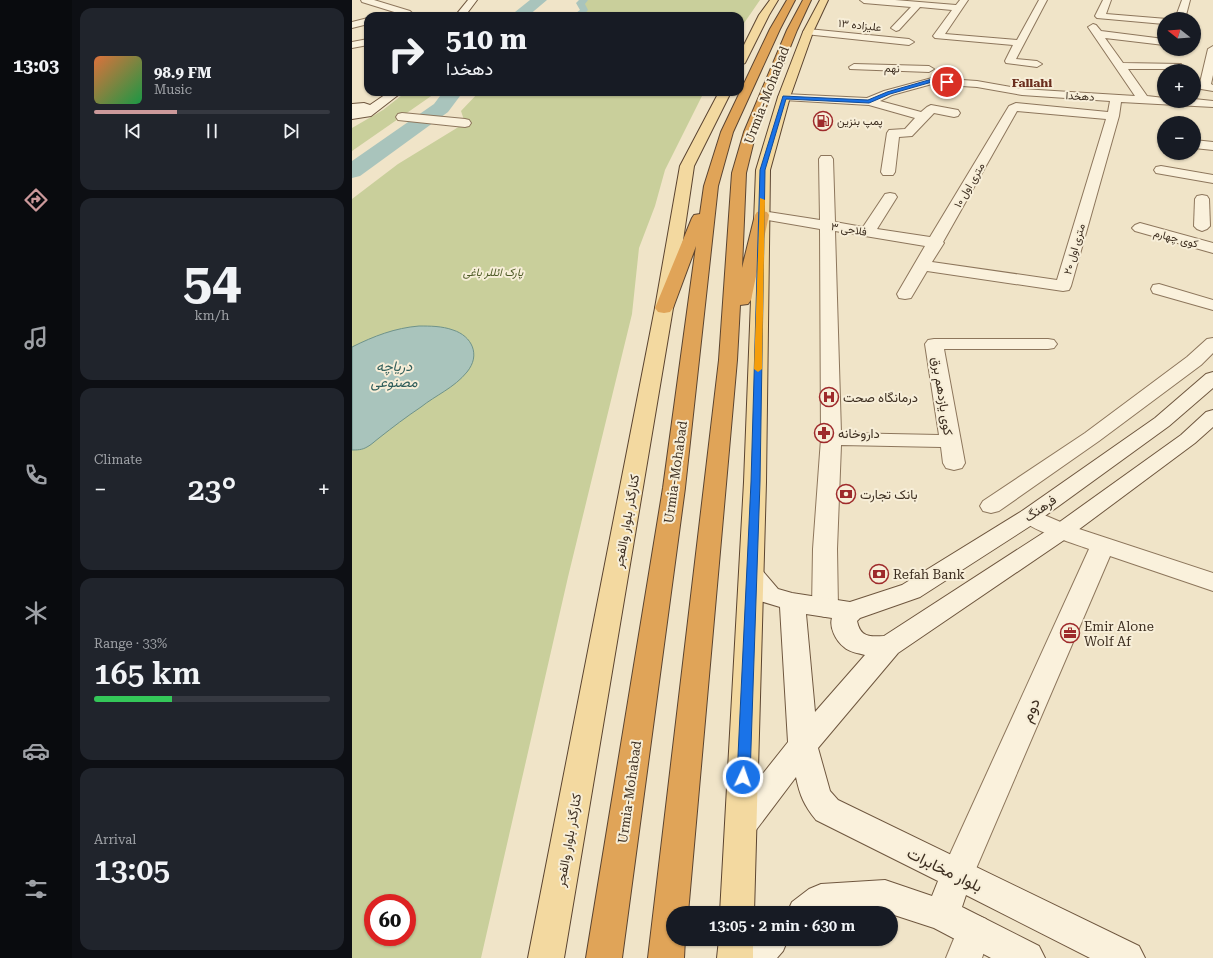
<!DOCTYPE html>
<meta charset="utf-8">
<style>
:root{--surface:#171b24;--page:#20242c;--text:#f1f3f6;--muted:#9ea1a6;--line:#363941;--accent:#cc999b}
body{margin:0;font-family:"Roboto Serif",Vazirmatn,serif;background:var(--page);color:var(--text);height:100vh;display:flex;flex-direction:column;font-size:15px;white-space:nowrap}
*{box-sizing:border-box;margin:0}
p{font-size:13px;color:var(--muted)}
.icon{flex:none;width:22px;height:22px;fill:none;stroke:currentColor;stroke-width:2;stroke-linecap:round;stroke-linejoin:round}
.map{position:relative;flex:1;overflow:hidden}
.drawer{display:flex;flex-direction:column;gap:8px;padding:8px;background:#0d0f14;width:280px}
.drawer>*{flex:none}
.top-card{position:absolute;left:12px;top:12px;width:380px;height:84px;border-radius:12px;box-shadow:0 1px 3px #0004;background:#171b24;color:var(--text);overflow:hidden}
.needle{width:26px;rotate:287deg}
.buttons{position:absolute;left:805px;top:12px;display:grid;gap:8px}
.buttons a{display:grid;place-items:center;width:44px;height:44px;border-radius:50%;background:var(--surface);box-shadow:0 1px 3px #0004;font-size:20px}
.speed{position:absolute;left:12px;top:894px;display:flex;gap:8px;font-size:20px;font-weight:700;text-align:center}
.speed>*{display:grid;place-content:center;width:52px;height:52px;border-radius:50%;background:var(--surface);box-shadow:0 1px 3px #0004;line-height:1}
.speed .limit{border:6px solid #d22;background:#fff;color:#111}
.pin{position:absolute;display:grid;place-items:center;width:34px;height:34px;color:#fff;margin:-17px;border:2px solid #fff;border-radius:50%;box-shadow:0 1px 4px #0007}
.me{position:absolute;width:44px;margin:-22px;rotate:3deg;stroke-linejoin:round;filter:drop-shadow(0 0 3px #0008)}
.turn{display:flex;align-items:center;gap:14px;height:84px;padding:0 16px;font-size:18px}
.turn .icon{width:52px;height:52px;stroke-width:2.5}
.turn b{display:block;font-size:28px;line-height:34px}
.big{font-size:30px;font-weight:600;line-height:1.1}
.drawer .card{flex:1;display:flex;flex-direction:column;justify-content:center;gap:6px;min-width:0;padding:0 14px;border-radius:12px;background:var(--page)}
.drawer .dial{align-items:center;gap:0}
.dial b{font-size:52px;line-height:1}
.song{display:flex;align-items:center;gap:12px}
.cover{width:48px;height:48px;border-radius:6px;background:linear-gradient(135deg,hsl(20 70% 55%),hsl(140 70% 35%))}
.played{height:4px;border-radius:2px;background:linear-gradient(90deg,var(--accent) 35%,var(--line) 35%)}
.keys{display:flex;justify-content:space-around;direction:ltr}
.heat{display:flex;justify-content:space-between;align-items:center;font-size:22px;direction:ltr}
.charge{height:6px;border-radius:3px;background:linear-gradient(90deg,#34c759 33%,var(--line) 0)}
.trip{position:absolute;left:314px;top:906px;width:232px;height:40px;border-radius:20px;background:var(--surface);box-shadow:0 1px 3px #0004;font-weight:600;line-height:40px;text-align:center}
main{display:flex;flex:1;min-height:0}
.tabs{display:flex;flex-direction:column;width:72px;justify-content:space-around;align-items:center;background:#090b0e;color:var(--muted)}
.tabs .icon{width:28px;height:28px}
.tabs .on{color:var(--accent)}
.tabs b{font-size:18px;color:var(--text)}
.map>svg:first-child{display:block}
.green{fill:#c9cf9b;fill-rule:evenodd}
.water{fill:#a9c4bc;stroke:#6f938a}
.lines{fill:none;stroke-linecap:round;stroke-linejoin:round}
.canal{fill:#a9c4bc;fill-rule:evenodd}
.river{fill:#a9c4bc;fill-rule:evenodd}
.street-casing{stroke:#8d765c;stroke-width:2}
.secondary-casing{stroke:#6f573f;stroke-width:2}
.primary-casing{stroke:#5b4430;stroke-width:2}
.highway-casing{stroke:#5b4430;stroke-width:2}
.street{fill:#faf1dc;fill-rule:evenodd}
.secondary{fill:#faf1dc;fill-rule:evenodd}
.primary{fill:#f3d9a0;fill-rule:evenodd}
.highway{fill:#e0a458;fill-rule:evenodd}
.route{fill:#1a73e8;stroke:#114b97}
.slow{fill:#f59e0b}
.labels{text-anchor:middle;stroke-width:4;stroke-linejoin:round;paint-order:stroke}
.far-street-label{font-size:11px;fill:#3d2e20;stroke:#f7eed8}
.far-poi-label{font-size:11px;fill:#3d2e20;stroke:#f7eed8;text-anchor:start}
.far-park-label{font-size:11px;font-style:italic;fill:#4d5a26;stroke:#f7eed8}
.far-neighbourhood-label{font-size:12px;font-weight:bold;fill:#6b2e1e;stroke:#f7eed8}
.street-label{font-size:13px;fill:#3d2e20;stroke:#f7eed8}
.poi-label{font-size:13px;fill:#3d2e20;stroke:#f7eed8;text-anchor:start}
.water-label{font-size:14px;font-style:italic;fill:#2f5d5a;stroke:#f7eed8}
.near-street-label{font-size:16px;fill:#3d2e20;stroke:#f7eed8}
</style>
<main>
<nav class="tabs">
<b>13:03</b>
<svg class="icon on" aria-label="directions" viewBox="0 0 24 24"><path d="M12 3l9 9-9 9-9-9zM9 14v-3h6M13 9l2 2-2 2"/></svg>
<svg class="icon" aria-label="music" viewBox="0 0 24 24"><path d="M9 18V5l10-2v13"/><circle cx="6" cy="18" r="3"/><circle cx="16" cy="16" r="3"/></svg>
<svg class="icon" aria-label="phone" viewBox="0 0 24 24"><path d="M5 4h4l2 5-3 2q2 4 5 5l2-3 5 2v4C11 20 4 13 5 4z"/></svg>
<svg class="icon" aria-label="climate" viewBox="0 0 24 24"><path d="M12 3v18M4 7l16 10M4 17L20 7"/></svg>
<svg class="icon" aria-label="car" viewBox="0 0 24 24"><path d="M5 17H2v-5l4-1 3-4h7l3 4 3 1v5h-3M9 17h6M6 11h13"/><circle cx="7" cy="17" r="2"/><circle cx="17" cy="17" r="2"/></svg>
<svg class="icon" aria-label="filters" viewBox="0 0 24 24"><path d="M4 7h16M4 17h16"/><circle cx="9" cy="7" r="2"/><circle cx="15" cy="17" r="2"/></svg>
</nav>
<section class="drawer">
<div class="card">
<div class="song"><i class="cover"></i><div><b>98.9 FM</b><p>Music</p></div></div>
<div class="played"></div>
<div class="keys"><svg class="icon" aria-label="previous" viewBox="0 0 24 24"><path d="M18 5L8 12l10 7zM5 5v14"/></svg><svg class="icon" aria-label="pause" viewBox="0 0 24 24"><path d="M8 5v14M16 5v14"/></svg><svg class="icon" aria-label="next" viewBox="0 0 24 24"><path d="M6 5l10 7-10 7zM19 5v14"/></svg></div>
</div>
<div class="card dial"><b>54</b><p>km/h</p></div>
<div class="card"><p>Climate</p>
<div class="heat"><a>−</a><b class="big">23°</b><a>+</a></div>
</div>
<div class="card"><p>Range · 33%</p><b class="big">165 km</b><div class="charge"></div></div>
<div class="card"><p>Arrival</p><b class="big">13:05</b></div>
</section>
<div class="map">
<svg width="861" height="958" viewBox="0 0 861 958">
<rect width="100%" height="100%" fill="#f0e4c8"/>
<g class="green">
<polygon points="234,0 408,0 388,29 388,16 228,16 234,12 231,5"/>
<polygon points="54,92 85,92 0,151 0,128 31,110"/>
<path d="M127 92H352L313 170 303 206 287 248 280 314 216 577 129 958H0V199L46 164 113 123 109 111ZM21 903H55V937H21Z"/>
</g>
<path class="water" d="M67 326C78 326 90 326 101 330 120 336 129 355 115 372 102 388 84 395 69 407 54 417 41 427 27 438 23 441 19 445 15 447 10 450 5 450 0 450V347C22 336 43 328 67 326Z"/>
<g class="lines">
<polygon class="canal" points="227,0 236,0 233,4 236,10 231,16 220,16 228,10 224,3"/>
<g class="river">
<polygon points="178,0 195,0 176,16 158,16"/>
<polygon points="91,92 111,92 96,112 8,176 0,178 0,161 82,104"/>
</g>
<defs>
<g id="street">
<polygon points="9,0 22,0 58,11 60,13 55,16 52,15 10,2"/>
<polygon points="508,0 543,0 604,5 608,0 616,0 593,34 665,40 687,0 695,0 664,59 685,61 690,64 685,67 654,63 653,61 661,45 583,38 581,36 600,10 568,7 547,30 544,31 539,28 559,7 512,3"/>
<polygon points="751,0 759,0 754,14 815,19 812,19 812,24 745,18 743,16"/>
<polygon points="830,0 838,0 833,19 823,19"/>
<polygon points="16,18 16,24 0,28 0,22"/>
<path d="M741 24 744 25 749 31 812 39V45L753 38 771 63 829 64 830 66 829 68 825 69H776L795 96 812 98V101H842V99L861 101V107L769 102 767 116 719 286 717 290 711 291 575 271 559 298 553 299 547 298 545 294 573 246 483 231 489 433 587 435 573 344 576 340 582 339H696L702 340 705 344 702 348 696 349H592L613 463 610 468 602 470 594 468 591 463 589 447 489 445 485 549 486 608 482 614 473 617 464 614 460 608 461 549 469 439 468 229 410 219 405 218 403 215 405 212 410 211 468 220 467 159 469 156H479L481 159 483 222 511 227 533 194 538 193 543 194 545 197 525 229 578 237 657 106 664 103 756 112 758 101 670 95 625 87 580 84 540 95 528 101 569 112 575 107 579 105 606 110 608 113 606 116 602 117 582 113 560 136 547 137 543 172 541 175H531L529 172 535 133 537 130 553 129 563 118 517 105 432 100 428 99 426 97 428 95 432 94 515 98 532 91 580 78 625 81 670 89 783 96 736 27ZM665 111 754 119 705 280 580 262 592 243 591 242Z"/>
<polygon points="456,29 557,39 562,42 557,45 453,34 451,32 453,30"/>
<polygon points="16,39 16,45 0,48 0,42"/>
<polygon points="861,46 861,75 859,84 861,85 861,91 849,89 847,87 856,49"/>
<polygon points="502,64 577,66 582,69 577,72 498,69 497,67"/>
<polygon points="50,113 113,119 117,120 119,123 117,126 113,127 46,120 44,117 46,114"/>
<polygon points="842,140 861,142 861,150 842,148"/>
<polygon points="809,166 861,175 861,183 804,173 802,170 804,167"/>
<polygon points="850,195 855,196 857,199 858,226 855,229 850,231 845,229 842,226 843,199 845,196"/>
<polygon points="788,223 861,243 861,253 783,231 780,228 783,225"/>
<polygon points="807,284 861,300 861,310 801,293 799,289 801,285"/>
<polygon points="861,338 861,353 849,365 747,441 647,511 639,513 631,511 628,506 631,501 733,433 835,357 855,339"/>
<path d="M678 509 718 526 861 573V591L758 556 617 885 605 889 593 885 589 874 737 549C721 543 676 530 666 516L670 511Z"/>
<polygon points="622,914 634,919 639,931 630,958 594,958 610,919"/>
</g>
<g id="secondary">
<polygon points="116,0 125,0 113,16 103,16"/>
<polygon points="37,92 50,92 19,116 0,119 0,104 12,103 18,105"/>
<path d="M861 372V388L817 426 686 521 568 597 508 618 505 621C508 637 517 637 532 636L702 526 829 435 854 412 861 410V427L843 443 718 536 546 653 466 748 478 791 486 800 787 946 793 958H738L614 895 610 907 687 946 693 958H639L582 928 533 912 435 913 440 902 457 889 469 884 533 880 580 896 586 881 464 820C452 805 448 796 444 777L401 834 390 838 379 834 374 824 379 814 436 742 428 607 408 601 388 575 391 569 400 566 409 569 426 589 440 593 498 602 550 585 670 511 803 418 854 374ZM454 614 480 618C477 627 484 641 492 647 497 652 506 653 513 655L463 712Z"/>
<polygon points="397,939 436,939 431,951 425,958 388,958"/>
</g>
<g id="primary">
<polygon points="418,0 426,0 417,15 393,63 388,66 388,53 407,15"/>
<polygon points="468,0 476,0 461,32 438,97 418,170 414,482 402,913 368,913 392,482 404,170 426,97 451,32"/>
<polygon points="367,92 379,92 342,166 321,308 212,958 176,958 303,308 328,166"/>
<polygon points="367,939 401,939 401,958 365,958"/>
</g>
<g id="highway">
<polygon points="435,0 443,0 428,29 381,132 366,186 333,488 270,958 234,958 311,488 344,246 321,308 318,312 312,313 306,312 303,308 340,218 342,215 348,214 352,186 369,132 418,29"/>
<polygon points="451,0 459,0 445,30 404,132 394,173 390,268 403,215 405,212 410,211 415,212 417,215 399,300 396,304 388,305 385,360 336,913 321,913 321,939 333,939 332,958 296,958 367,360 380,173 392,132 435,30"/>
</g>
</defs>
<use href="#street" class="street-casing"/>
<use href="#secondary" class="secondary-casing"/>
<use href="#primary" class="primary-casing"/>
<use href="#highway" class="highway-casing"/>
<use href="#street" class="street"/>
<use href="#secondary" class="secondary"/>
<use href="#primary" class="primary"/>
<use href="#highway" class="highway"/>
</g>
<polygon class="route" points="580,79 597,82 595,83 580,82 538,94 517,103 434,99 413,170 408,482 398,777 396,781 391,782 387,781 385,777 399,482 408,170 431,96 516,100 535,92"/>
<polygon class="slow" points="408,198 413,200 410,369 406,372 402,369"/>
<defs>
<symbol id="fuel-ring" viewBox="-11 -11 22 22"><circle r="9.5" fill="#f7eed8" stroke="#9e2a2b" stroke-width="1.5"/><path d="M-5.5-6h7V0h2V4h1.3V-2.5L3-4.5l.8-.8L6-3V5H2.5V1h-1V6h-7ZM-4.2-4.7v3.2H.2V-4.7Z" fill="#9e2a2b"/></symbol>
<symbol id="hospital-ring" viewBox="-11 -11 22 22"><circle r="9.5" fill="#f7eed8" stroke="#9e2a2b" stroke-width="1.5"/><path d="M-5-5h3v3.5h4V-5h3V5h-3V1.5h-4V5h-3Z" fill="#9e2a2b"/></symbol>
<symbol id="pharmacy-ring" viewBox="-11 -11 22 22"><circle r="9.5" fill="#f7eed8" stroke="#9e2a2b" stroke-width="1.5"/><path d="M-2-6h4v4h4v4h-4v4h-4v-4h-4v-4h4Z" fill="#9e2a2b"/></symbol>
<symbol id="bank-ring" viewBox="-11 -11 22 22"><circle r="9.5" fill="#f7eed8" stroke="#9e2a2b" stroke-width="1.5"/><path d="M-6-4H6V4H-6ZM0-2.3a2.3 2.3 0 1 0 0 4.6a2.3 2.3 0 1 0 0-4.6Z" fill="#9e2a2b"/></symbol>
<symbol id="office-ring" viewBox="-11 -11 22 22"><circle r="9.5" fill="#f7eed8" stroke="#9e2a2b" stroke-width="1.5"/><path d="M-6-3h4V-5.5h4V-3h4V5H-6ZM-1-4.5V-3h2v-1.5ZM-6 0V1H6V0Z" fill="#9e2a2b"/></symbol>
</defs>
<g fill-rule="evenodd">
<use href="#fuel-ring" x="460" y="110" width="22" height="22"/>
<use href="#hospital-ring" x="466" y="386" width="22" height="22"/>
<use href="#pharmacy-ring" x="461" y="422" width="22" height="22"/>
<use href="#bank-ring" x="483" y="483" width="22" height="22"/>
<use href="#bank-ring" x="516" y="563" width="22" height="22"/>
<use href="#office-ring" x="707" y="622" width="22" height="22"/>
</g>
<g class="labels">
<g class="far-street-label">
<text transform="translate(508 25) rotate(6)" y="4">۱۳ علیزاده</text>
<text transform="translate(540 68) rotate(2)" y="4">نهم</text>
<text transform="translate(728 96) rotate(3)" y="4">دهخدا</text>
<text transform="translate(617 185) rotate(-60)" y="4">۱۰ متری اول</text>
<text transform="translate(497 229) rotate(9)" y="4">فلاحی ۳</text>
<text transform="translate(824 238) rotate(15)" y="4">کوی چهارم</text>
<text transform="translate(722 249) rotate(-74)" y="4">۲۰ متری اول</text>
</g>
<g class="far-poi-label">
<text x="485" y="125">پمپ بنزین</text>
</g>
<g class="far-park-label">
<text x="141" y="276">پارک ائللر باغی</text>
</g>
<g class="far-neighbourhood-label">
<text x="680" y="87">Fallahi</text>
</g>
<g class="street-label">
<text transform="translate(414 95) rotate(-69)" y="5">Urmia-Mohabad</text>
<text transform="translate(591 396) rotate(81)" y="5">کوی یازدهم برق</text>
<text transform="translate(323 472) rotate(-82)" y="5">Urmia-Mohabad</text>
<text transform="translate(688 508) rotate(-35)" y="5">فرهنگ</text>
<text transform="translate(274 521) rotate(-80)" y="5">کنارگذر بلوار والفجر</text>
<text transform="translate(277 792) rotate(-82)" y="5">Urmia-Mohabad</text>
<text transform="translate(216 840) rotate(-80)" y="5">کنارگذر بلوار والفجر</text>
</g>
<g class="poi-label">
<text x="491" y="402">درمانگاه صحت</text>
<text x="486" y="438">داروخانه</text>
<text x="508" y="499">بانک تجارت</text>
<text x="541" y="579">Refah Bank</text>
<text x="732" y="631">Emir Alone<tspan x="732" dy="15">Wolf Af</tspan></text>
</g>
<g class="water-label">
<text x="42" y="371">دریاچه<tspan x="42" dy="16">مصنوعی</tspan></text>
</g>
<g class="near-street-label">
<text transform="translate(678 710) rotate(-66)" y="6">دوم</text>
<text transform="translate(593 869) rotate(26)" y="6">بلوار مخابرات</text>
</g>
</g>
</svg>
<div class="buttons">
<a><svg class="needle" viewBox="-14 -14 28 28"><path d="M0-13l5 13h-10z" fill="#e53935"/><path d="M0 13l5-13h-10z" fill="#9ea1a6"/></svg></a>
<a>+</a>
<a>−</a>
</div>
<div class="speed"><div class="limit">60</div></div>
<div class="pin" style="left:595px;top:82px;background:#d93025"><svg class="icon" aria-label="arrive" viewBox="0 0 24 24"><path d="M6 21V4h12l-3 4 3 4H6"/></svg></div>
<svg class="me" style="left:391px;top:777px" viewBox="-20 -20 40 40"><circle r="17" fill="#1a73e8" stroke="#fff" stroke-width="3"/><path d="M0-11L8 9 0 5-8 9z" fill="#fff"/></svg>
<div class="trip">13:05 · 2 min · 630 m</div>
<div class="top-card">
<div class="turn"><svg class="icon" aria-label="right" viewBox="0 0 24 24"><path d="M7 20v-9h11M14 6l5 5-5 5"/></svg><div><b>510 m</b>دهخدا</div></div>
</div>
</div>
</main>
